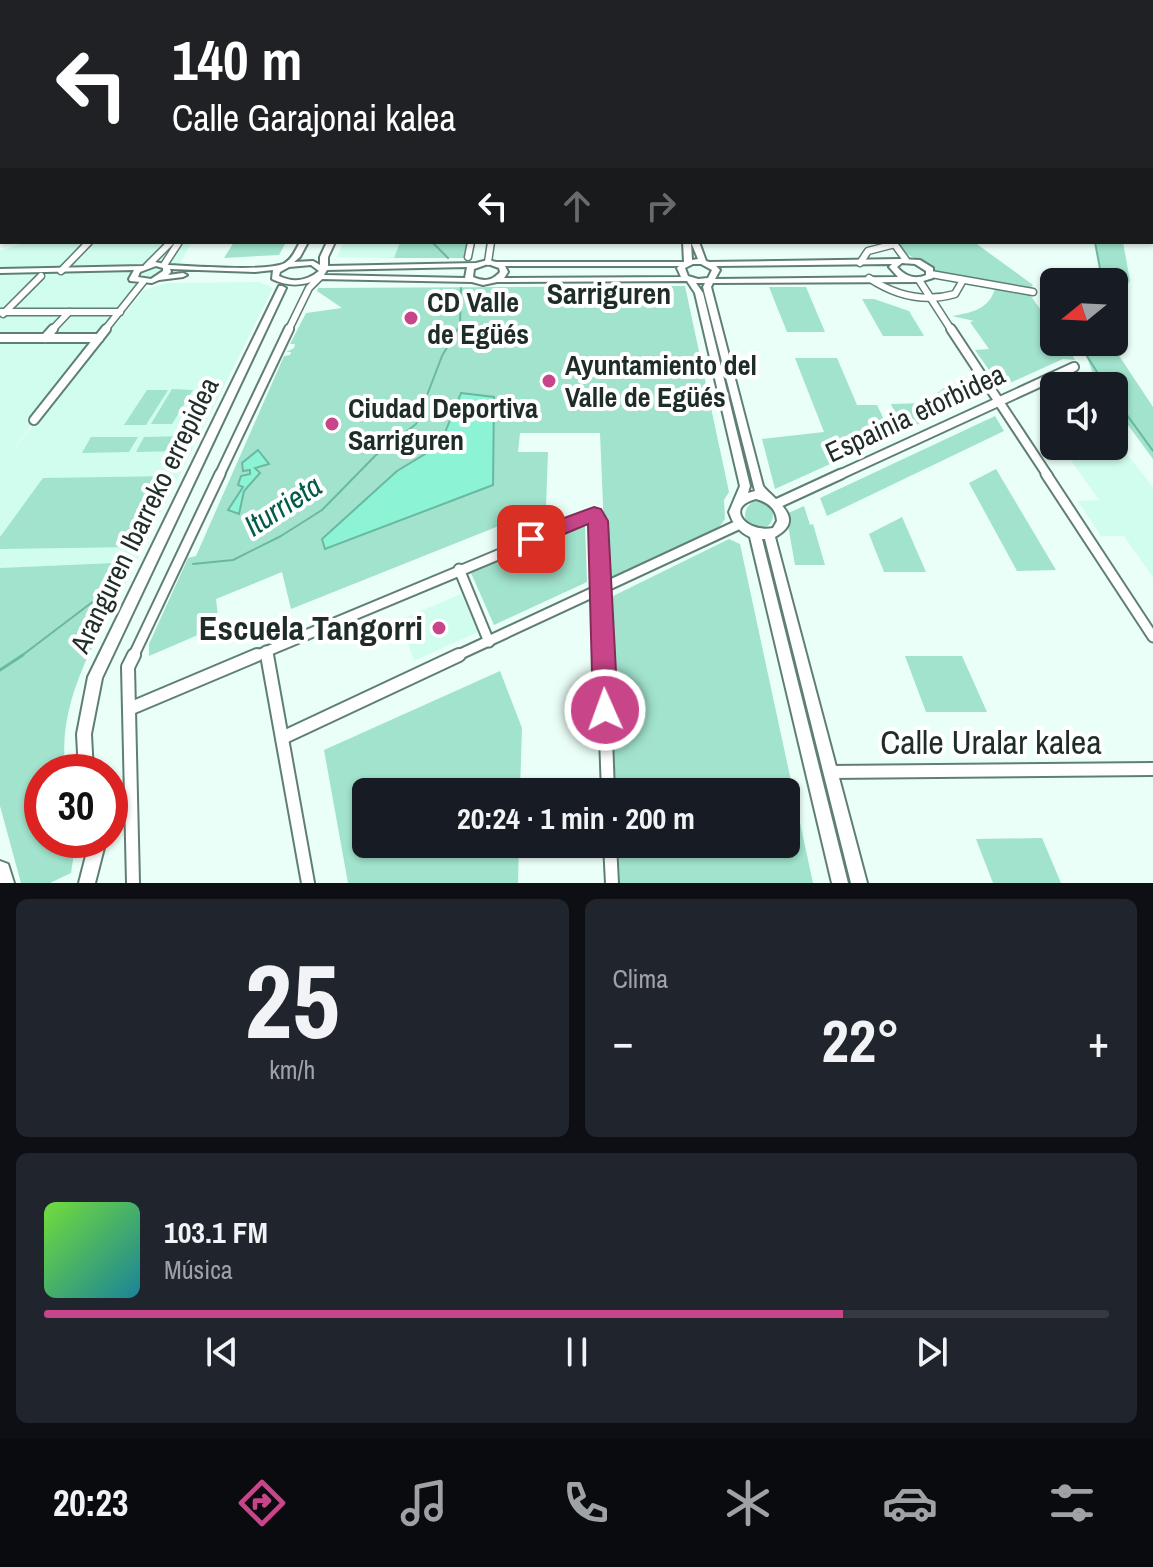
<!DOCTYPE html>
<html lang="es">
<meta charset="utf-8">
<style>
:root{--surface:#171b24;--page:#20242c;--text:#f1f3f6;--muted:#9ea1a6;--line:#363941;--accent:#c94589}
body{margin:0;font-family:"Archivo Narrow",sans-serif;background:var(--page);color:var(--text);height:100vh;display:flex;flex-direction:column;font-size:30px;white-space:nowrap}
*{box-sizing:border-box;margin:0}
p{font-size:26px;color:var(--muted)}
.icon{flex:none;width:44px;height:44px;fill:none;stroke:currentColor;stroke-width:2;stroke-linecap:round;stroke-linejoin:round}
.map{position:relative;height:883px;overflow:hidden}
.drawer{display:flex;flex-direction:column;gap:16px;padding:16px;background:#0d0f14;flex:1}
.drawer>*{flex:none}
.top-card{position:absolute;left:0px;top:0px;width:1154px;height:244px;box-shadow:0 2px 6px #0004;background:#202124;color:#fff;overflow:hidden}
.needle{width:52px;rotate:252deg}
.controls{position:absolute;left:1040px;top:268px;display:grid;gap:16px}
.controls a{display:grid;place-items:center;width:88px;height:88px;border-radius:12px;background:var(--surface);box-shadow:0 2px 6px #0004;font-size:40px}
.speed{position:absolute;left:24px;top:754px;display:flex;gap:16px;font-size:40px;font-weight:700;text-align:center}
.speed>*{display:grid;place-content:center;width:104px;height:104px;border-radius:50%;background:var(--surface);box-shadow:0 2px 6px #0004;line-height:1}
.speed .limit{border:12px solid #d22;background:#fff;color:#111}
.pin{position:absolute;display:grid;place-items:center;width:68px;height:68px;color:#fff;margin:-34px;border-radius:16px;box-shadow:0 4px 12px #0006}
.me{position:absolute;width:88px;margin:-44px;rotate:358deg;stroke-linejoin:round;filter:drop-shadow(0 0 6px #0008)}
.turn{display:flex;align-items:center;gap:28px;height:168px;padding:0 40px;font-size:36px}
.turn .icon{width:104px;height:104px;stroke-width:2.5}
.turn b{display:block;font-size:56px;line-height:68px}
.lanes{display:flex;align-items:center;height:76px;padding:0 40px;background:#0003;justify-content:center;gap:40px;direction:ltr}
.lanes .off{opacity:.35}
.big{font-size:60px;font-weight:700;line-height:1.1}
.drawer .widget{flex:1;display:flex;flex-direction:column;justify-content:center;gap:12px;min-width:0;padding:0 28px;border-radius:12px;background:var(--page)}
.drawer .dial{align-items:center;gap:0}
.dial b{font-size:104px;line-height:1}
.song{display:flex;align-items:center;gap:24px}
.cover{width:96px;height:96px;border-radius:12px;background:linear-gradient(135deg,hsl(100 70% 55%),hsl(190 70% 35%))}
.played{height:8px;border-radius:4px;background:linear-gradient(90deg,var(--accent) 75%,var(--line) 75%)}
.keys{display:flex;justify-content:space-around;direction:ltr}
.heat{display:flex;justify-content:space-between;align-items:center;font-size:44px;direction:ltr}
.drawer .tiles{flex:1;display:grid;gap:16px;grid-template-columns:1fr 1fr}
.widget:last-child{grid-column:span 2}
.trip{position:absolute;left:352px;top:778px;width:448px;height:80px;border-radius:12px;background:var(--surface);box-shadow:0 2px 6px #0004;font-weight:700;line-height:80px;text-align:center}
.tab-bar{display:flex;height:128px;justify-content:space-around;align-items:center;background:#090b0e;color:var(--muted)}
.tab-bar .icon{width:56px;height:56px}
.tab-bar .selected{color:var(--accent)}
.tab-bar b{font-size:36px;color:var(--text)}
.map>svg:first-child{display:block}
.built{fill:#d0fded}
.green{fill:#a1e3cd}
.water{fill:#8cf4d5;stroke:#6bb8a1;stroke-width:2}
.lines{fill:none;stroke-linecap:round;stroke-linejoin:round}
.stream-far1{stroke:#6bb8a1;stroke-width:2}
.stream{stroke:#6bb8a1;stroke-width:3}
.minor-far3-casing{stroke:#5f7f75;stroke-width:9}
.minor-far2-casing{stroke:#5f7f75;stroke-width:12}
.minor-far1-casing{stroke:#5f7f75;stroke-width:13}
.minor-casing{stroke:#5f7f75;stroke-width:16}
.tertiary-casing{stroke:#5f7f75;stroke-width:4}
.motorway-casing{stroke:#5f7f75;stroke-width:4}
.minor-far3{stroke:#fff;stroke-width:6}
.minor-far2{stroke:#fff;stroke-width:8}
.minor-far1{stroke:#fff;stroke-width:9}
.minor{stroke:#fff;stroke-width:12}
.tertiary{fill:#fff;fill-rule:evenodd}
.motorway{fill:#fff;fill-rule:evenodd}
.route{fill:#c94589;stroke:#832d59;stroke-width:2}
.poi-dot{fill:#c94589;stroke:#fff;stroke-width:3}
.labels{text-anchor:middle;stroke-width:8;stroke-linejoin:round;paint-order:stroke}
.poi-label{font-size:28px;font-weight:bold;fill:#1f2d28;stroke:#fff;text-anchor:start}
.street-label{font-size:28px;fill:#1f2d28;stroke:#fff}
.far-district-label{font-size:30px;font-weight:bold;fill:#1f2d28;stroke:#fff}
.water-label{font-size:30px;font-style:italic;fill:#005c49;stroke:#fff}
.near-poi-label{font-size:34px;font-weight:bold;fill:#1f2d28;stroke:#fff;text-anchor:end}
.near-street-label{font-size:34px;fill:#1f2d28;stroke:#fff}
</style>
<div class="map">
<svg width="1153" height="883" viewBox="0 0 1153 883">
<rect width="100%" height="100%" fill="#eafff7"/>
<g class="built">
<polygon points="26,242 192,242 180,263 161,278 143,282 4,461 144,290 167,283 260,282 273,288 136,562 0,568 0,251"/>
<polygon points="344,242 400,242 394,258 337,257"/>
<polygon points="1114,438 1153,487 1153,577 1124,536 1101,536 1078,501 1099,500 1061,446 1114,446"/>
<polygon points="461,594 478,632 414,661 400,620"/>
</g>
<g class="green">
<polygon points="234,242 286,242 279,255 224,258"/>
<polygon points="400,242 468,244 465,258 394,258"/>
<path d="M895 242H974L1033 285 1030 289 935 272C922 258 908 260 895 242Z"/>
<polygon points="1096,242 1123,242 1130,281 1114,304 1114,282 1093,282 1101,274"/>
<polygon points="685,286 729,492 724,500 725,519 717,530 610,579 606,576 600,433 520,433 518,452 548,452 546,507 291,609 282,572 216,599 219,626 149,656 149,644 188,558 196,556 284,356 290,355 291,352 286,352 294,348 295,344 290,344 306,313 342,308 317,291 318,288"/>
<polygon points="769,287 806,287 825,332 787,332"/>
<path d="M995 288 1030 295 1054 328V342H1066L1075 360 1063 359 1001 387 975 350 989 349 970 322 974 321 952 316C971 313 990 309 995 288Z"/>
<polygon points="862,299 874,299 909,311 924,336 883,336"/>
<polygon points="1081,342 1110,342 1153,407 1153,459 1114,406 1114,386 1097,384"/>
<polygon points="795,358 837,358 857,405 877,405 892,436 775,489 762,439 824,432"/>
<polygon points="977,386 982,395 903,431 891,404 924,403 944,388"/>
<polygon points="172,389 193,390 172,424 151,424"/>
<polygon points="147,390 168,390 146,425 124,425"/>
<polygon points="995,416 1004,431 827,516 820,498"/>
<polygon points="191,436 183,451 136,452 144,437"/>
<polygon points="91,437 138,437 129,452 82,453"/>
<polygon points="996,469 1056,570 1017,571 969,483"/>
<polygon points="173,476 134,547 0,549 0,537 43,478"/>
<circle cx="759" cy="515" r="14"/>
<polygon points="804,506 810,525 813,524 825,565 795,565 786,514"/>
<polygon points="902,517 926,572 884,572 869,534"/>
<polygon points="585,525 587,582 494,625 471,573"/>
<polygon points="729,539 740,544 813,883 620,883 618,844 786,844 786,792 616,792 607,599"/>
<path d="M136 562C105 627 54 697 66 772H42V840H76L71 873 50 883H21L0 806V568Z"/>
<polygon points="781,617 786,618 852,883 846,883"/>
<polygon points="905,656 962,656 987,712 926,712"/>
<polygon points="500,671 522,728 520,792 366,792 366,844 519,844 518,883 348,883 324,750"/>
<polygon points="1042,838 1061,883 993,883 976,839"/>
</g>
<g class="water">
<polygon points="461,393 494,397 493,485 325,549 322,539 397,471 440,445"/>
<polygon points="258,450 269,464 255,468 260,473 244,491 239,514 228,510 243,487 238,485 241,476 250,474 250,470 243,471 242,463"/>
</g>
<g class="lines">
<g class="stream-far1">
<polyline points="432,242 448,258"/>
<polyline points="1091,282 1101,274 1095,242"/>
<polyline points="1078,342 1106,386"/>
<polyline points="1114,397 1153,451"/>
<polyline points="193,564 233,560 281,536 322,510 375,456 416,424 442,356 460,325 461,288"/>
<polyline points="20,657 124,578"/>
</g>
<polyline class="stream" points="0,670 23,655"/>
<defs>
<g id="minor-far3">
<polyline points="893,242 906,260"/>
<polyline points="468,257 471,242"/>
<polyline points="488,262 491,242"/>
<polyline points="860,263 868,251 895,244"/>
<polyline points="164,265 179,242"/>
<polyline points="147,266 171,242"/>
<polyline points="61,271 89,242"/>
<polyline points="931,274 1033,292"/>
<path d="M869 278C896 296 924 303 955 294L963 280"/>
<polyline points="919,280 952,331"/>
<polyline points="0,312 120,312"/>
<polyline points="3,314 41,276"/>
<polyline points="51,331 69,312"/>
<polyline points="104,331 143,282"/>
<polyline points="288,331 309,288 320,277"/>
</g>
<g id="minor-far2">
<polyline points="951,329 1048,476"/>
<polyline points="0,338 99,338"/>
<polyline points="45,338 53,329"/>
<polyline points="34,420 106,329"/>
<polyline points="219,476 289,329"/>
<polyline points="837,476 1074,367"/>
</g>
<g id="minor-far1">
<polyline points="1046,474 1153,637"/>
<polyline points="776,504 841,474"/>
<polyline points="459,569 489,642"/>
<polyline points="266,651 267,657"/>
<polyline points="133,657 220,474"/>
<polyline points="253,657 594,515 599,533 603,657"/>
<polyline points="454,657 740,524"/>
</g>
<g id="minor">
<polyline points="267,655 308,883"/>
<polyline points="603,655 608,792"/>
<polyline points="129,709 257,655"/>
<polyline points="282,738 459,655"/>
<polyline points="830,772 1153,769"/>
<polyline points="610,844 612,883"/>
<polyline points="133,883 128,667 134,655"/>
</g>
<g id="tertiary">
<path d="M300 242H308L300 257 294 262 313 261 320 265V257L327 242H335L328 257V266L476 263 488 260 496 262H684L683 242H691L692 260 698 259 691 242H699L706 261 709 262 900 259 920 260 933 268V278L920 282 713 283 711 287 763 486C774 500 808 519 775 537L867 883H851L765 539H762L848 883H832L750 537C738 531 733 524 729 512L740 486 695 293 687 281 497 282 483 285 472 282 319 279C303 286 288 287 272 279L273 270 255 272 170 269 171 272 168 275 183 273 187 275 183 277 159 280 152 283 130 281 129 279 134 270 0 273V269L143 266 155 262 169 265C192 266 268 272 285 263 293 258 296 249 300 242ZM902 263 915 264 926 271V275C915 280 905 276 897 267ZM488 264 499 268 500 272C492 281 484 282 473 277L474 269ZM693 264H701L712 270 708 278 698 279 688 276 685 268ZM892 264 889 267 898 277 715 279 720 270 716 266ZM311 265 319 271C307 281 293 283 279 276L280 272 289 267ZM156 266 163 268V271L151 279 138 277 140 272ZM505 266H679L677 268 681 277 504 278 508 272ZM467 267 465 278 324 275 327 270ZM696 283H705L703 287 755 491 748 493 750 486 703 293ZM756 499C768 502 776 508 777 521L773 528C746 533 724 507 756 499Z"/>
<polygon points="279,286 282,286 286,288 102,678 91,734 93,772 79,772 77,734 88,677"/>
<polygon points="90,840 106,840 95,883 79,883"/>
</g>
<polygon id="motorway" points="0,861 8,864 14,883 0,883"/>
</defs>
<use href="#minor-far3" class="minor-far3-casing"/>
<use href="#minor-far2" class="minor-far2-casing"/>
<use href="#minor-far1" class="minor-far1-casing"/>
<use href="#minor" class="minor-casing"/>
<use href="#tertiary" class="tertiary-casing"/>
<use href="#motorway" class="motorway-casing"/>
<use href="#minor-far3" class="minor-far3"/>
<use href="#minor-far2" class="minor-far2"/>
<use href="#minor-far1" class="minor-far1"/>
<use href="#minor" class="minor"/>
<use href="#tertiary" class="tertiary"/>
<use href="#motorway" class="motorway"/>
</g>
<linearGradient id="sky" x2="0" y2="1"><stop stop-color="#83cee0"/><stop offset="0.49" stop-color="#f6fffb"/><stop offset="1" stop-color="#f6fffb" stop-opacity="0"/></linearGradient>
<rect width="1153" height="245" fill="url(#sky)"/>
<polygon class="route" points="594,507 601,509 608,521 618,710 614,719 605,723 596,719 593,710 588,524 531,548 520,539 523,533"/>
<g class="poi-dot">
<circle cx="411" cy="318" r="8"/>
<circle cx="549" cy="381" r="8"/>
<circle cx="332" cy="424" r="8"/>
<circle cx="439" cy="628" r="8"/>
</g>
<g class="labels">
<g class="poi-label">
<text x="427" y="312">CD Valle<tspan x="427" dy="32">de Egüés</tspan></text>
<text x="565" y="375">Ayuntamiento del<tspan x="565" dy="32">Valle de Egüés</tspan></text>
<text x="348" y="418">Ciudad Deportiva<tspan x="348" dy="32">Sarriguren</tspan></text>
</g>
<g class="street-label">
<text transform="translate(915 413) rotate(-25)" y="10">Espainia etorbidea</text>
<text transform="translate(144 515) rotate(-64)" y="10">Aranguren Ibarreko errepidea</text>
</g>
<g class="far-district-label">
<text x="609" y="304">Sarriguren</text>
</g>
<g class="water-label">
<text transform="translate(283 506) rotate(-33)" y="10">Iturrieta</text>
</g>
<g class="near-poi-label">
<text x="423" y="640">Escuela Tangorri</text>
</g>
<g class="near-street-label">
<text x="991" y="754">Calle Uralar kalea</text>
</g>
</g>
</svg>
<div class="controls">
<a><svg class="needle" viewBox="-14 -14 28 28"><path d="M0-13l5 13h-10z" fill="#e53935"/><path d="M0 13l5-13h-10z" fill="#9ea1a6"/></svg></a>
<a><svg class="icon" aria-label="sound" viewBox="0 0 24 24"><path d="M4 9h4l5-4v14l-5-4H4zM17 9q2 3 0 6"/></svg></a>
</div>
<div class="speed"><div class="limit">30</div></div>
<div class="pin" style="left:531px;top:539px;background:#d93025"><svg class="icon" aria-label="arrive" viewBox="0 0 24 24"><path d="M6 21V4h12l-3 4 3 4H6"/></svg></div>
<svg class="me" style="left:605px;top:710px" viewBox="-20 -20 40 40"><circle r="17" fill="#c94589" stroke="#fff" stroke-width="3"/><path d="M0-11L8 9 0 5-8 9z" fill="#fff"/></svg>
<div class="trip">20:24 · 1 min · 200 m</div>
<div class="top-card">
<div class="turn"><svg class="icon" aria-label="left" viewBox="0 0 24 24"><path d="M17 20v-9H6M10 6l-5 5 5 5"/></svg><div><b>140 m</b>Calle Garajonai kalea</div></div>
<div class="lanes"><svg class="icon" aria-label="left" viewBox="0 0 24 24"><path d="M17 20v-9H6M10 6l-5 5 5 5"/></svg><svg class="icon off" aria-label="ahead" viewBox="0 0 24 24"><path d="M12 20V5M6 11l6-6 6 6"/></svg><svg class="icon off" aria-label="right" viewBox="0 0 24 24"><path d="M7 20v-9h11M14 6l5 5-5 5"/></svg></div>
</div>
</div>
<section class="drawer">
<div class="tiles">
<div class="widget dial"><b>25</b><p>km/h</p></div>
<div class="widget"><p>Clima</p>
<div class="heat"><a>−</a><b class="big">22°</b><a>+</a></div>
</div>
<div class="widget">
<div class="song"><i class="cover"></i><div><b>103.1 FM</b><p>Música</p></div></div>
<div class="played"></div>
<div class="keys"><svg class="icon" aria-label="previous" viewBox="0 0 24 24"><path d="M18 5L8 12l10 7zM5 5v14"/></svg><svg class="icon" aria-label="pause" viewBox="0 0 24 24"><path d="M8 5v14M16 5v14"/></svg><svg class="icon" aria-label="next" viewBox="0 0 24 24"><path d="M6 5l10 7-10 7zM19 5v14"/></svg></div>
</div>
</div>
</section>
<nav class="tab-bar">
<b>20:23</b>
<svg class="icon selected" aria-label="directions" viewBox="0 0 24 24"><path d="M12 3l9 9-9 9-9-9zM9 14v-3h6M13 9l2 2-2 2"/></svg>
<svg class="icon" aria-label="music" viewBox="0 0 24 24"><path d="M9 18V5l10-2v13"/><circle cx="6" cy="18" r="3"/><circle cx="16" cy="16" r="3"/></svg>
<svg class="icon" aria-label="phone" viewBox="0 0 24 24"><path d="M5 4h4l2 5-3 2q2 4 5 5l2-3 5 2v4C11 20 4 13 5 4z"/></svg>
<svg class="icon" aria-label="climate" viewBox="0 0 24 24"><path d="M12 3v18M4 7l16 10M4 17L20 7"/></svg>
<svg class="icon" aria-label="car" viewBox="0 0 24 24"><path d="M5 17H2v-5l4-1 3-4h7l3 4 3 1v5h-3M9 17h6M6 11h13"/><circle cx="7" cy="17" r="2"/><circle cx="17" cy="17" r="2"/></svg>
<svg class="icon" aria-label="filters" viewBox="0 0 24 24"><path d="M4 7h16M4 17h16"/><circle cx="9" cy="7" r="2"/><circle cx="15" cy="17" r="2"/></svg>
</nav>
